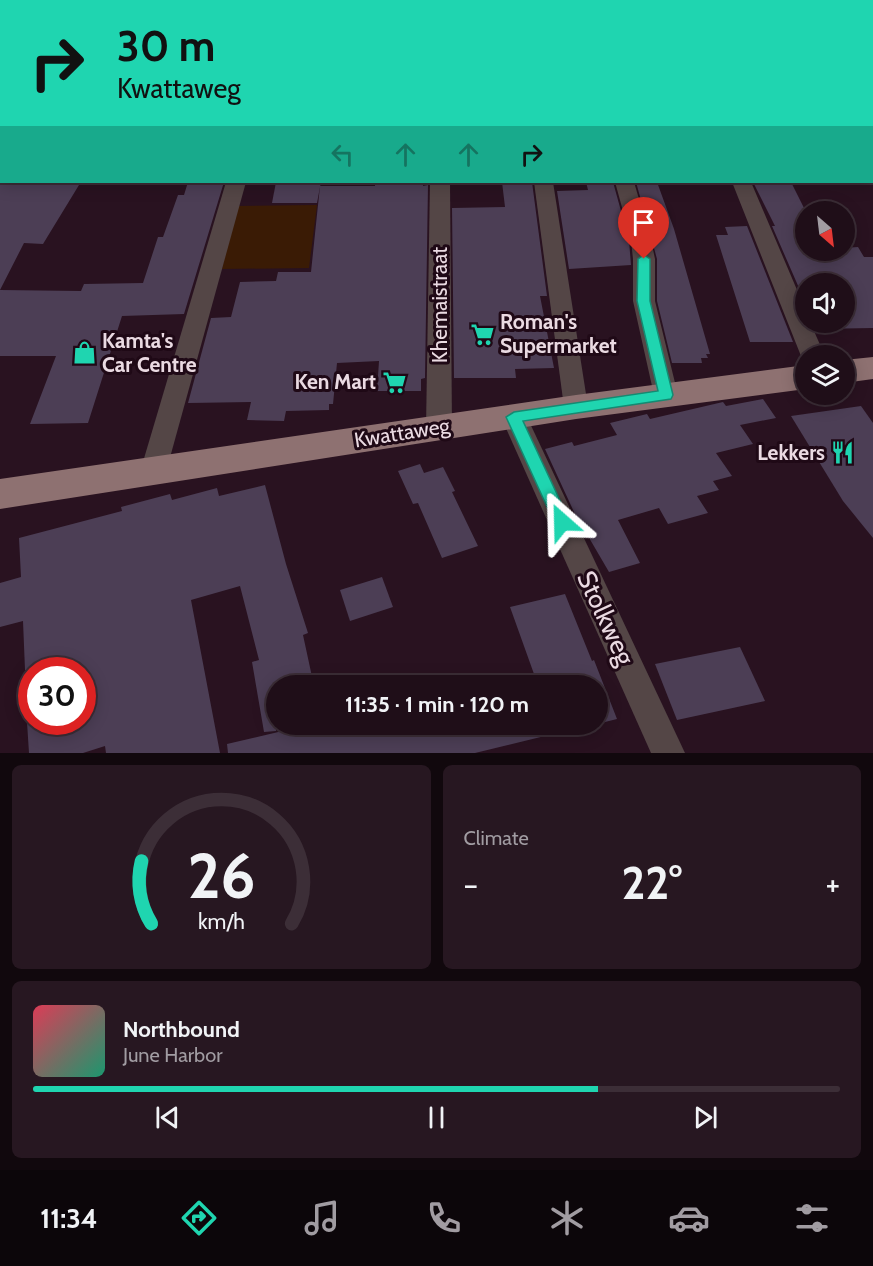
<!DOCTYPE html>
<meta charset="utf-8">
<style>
:root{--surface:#1f0e18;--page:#271721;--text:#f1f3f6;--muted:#a19ca2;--line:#3c2e37;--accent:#1fd5b0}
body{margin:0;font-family:Cabin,sans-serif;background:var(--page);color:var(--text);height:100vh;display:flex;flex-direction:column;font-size:22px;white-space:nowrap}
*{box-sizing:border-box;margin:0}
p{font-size:20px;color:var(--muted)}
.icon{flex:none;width:33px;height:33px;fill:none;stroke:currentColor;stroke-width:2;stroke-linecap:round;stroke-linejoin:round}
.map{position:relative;height:753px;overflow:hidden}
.sheet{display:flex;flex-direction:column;gap:12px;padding:12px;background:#11080d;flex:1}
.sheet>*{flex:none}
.banner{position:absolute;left:0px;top:0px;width:873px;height:183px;box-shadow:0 3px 15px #0003,0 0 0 2px var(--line);background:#1fd5b0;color:#111;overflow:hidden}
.needle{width:39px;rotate:152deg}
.tools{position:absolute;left:795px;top:201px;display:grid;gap:12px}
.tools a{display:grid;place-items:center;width:60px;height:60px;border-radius:50%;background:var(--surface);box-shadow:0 3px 15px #0003,0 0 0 2px var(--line);font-size:30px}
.speed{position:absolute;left:18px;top:657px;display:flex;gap:12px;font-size:30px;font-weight:700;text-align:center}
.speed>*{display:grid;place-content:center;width:78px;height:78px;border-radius:50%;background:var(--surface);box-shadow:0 3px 15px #0003,0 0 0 2px var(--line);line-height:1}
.speed .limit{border:9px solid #d22;background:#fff;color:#111}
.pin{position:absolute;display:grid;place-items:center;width:51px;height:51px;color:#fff;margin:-62px -26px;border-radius:50% 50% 50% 0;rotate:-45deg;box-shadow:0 0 6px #0007}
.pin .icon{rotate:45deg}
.me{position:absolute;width:66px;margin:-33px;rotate:335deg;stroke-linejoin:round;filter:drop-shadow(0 0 4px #0008)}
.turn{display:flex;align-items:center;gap:21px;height:126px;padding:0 18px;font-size:27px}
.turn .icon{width:78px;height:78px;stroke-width:2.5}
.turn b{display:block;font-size:42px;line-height:51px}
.lanes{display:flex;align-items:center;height:57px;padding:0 18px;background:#0003;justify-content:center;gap:30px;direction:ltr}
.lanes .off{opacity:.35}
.big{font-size:45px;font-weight:700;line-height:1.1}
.sheet .tile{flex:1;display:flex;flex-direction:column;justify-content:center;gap:9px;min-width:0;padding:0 21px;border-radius:9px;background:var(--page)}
.sheet .dial{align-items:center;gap:0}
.dial svg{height:156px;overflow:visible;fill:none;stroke:var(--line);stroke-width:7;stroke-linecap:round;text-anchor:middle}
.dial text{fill:var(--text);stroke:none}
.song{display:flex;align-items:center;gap:18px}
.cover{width:72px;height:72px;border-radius:9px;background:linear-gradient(135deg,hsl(350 70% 55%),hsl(160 70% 35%))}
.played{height:6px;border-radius:3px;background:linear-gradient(90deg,var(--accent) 70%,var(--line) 70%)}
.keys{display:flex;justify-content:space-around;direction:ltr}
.heat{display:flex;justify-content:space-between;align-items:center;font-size:33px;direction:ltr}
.sheet .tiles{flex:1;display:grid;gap:12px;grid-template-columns:1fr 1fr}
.tile:last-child{grid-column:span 2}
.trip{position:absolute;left:266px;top:675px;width:342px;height:60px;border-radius:30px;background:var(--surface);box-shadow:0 3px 15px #0003,0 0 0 2px var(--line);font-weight:700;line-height:60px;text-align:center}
.tabs{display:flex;height:96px;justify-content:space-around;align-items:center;background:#0c060a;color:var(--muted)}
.tabs .icon{width:42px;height:42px}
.tabs .current{color:var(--accent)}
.tabs b{font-size:27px;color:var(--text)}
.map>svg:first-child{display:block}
.green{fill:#3a1b05}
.building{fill:#4c3e55}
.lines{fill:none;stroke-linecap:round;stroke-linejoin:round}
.minor{fill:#544646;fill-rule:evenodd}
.primary{fill:#8e7171;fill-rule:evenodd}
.route{fill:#1fd5b0;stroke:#148a72;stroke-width:1.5}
.labels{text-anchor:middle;stroke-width:6;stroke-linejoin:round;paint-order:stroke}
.street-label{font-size:21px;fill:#eadae2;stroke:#1f0916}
.poi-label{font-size:21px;font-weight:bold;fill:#eadae2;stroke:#1f0916;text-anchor:start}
.near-street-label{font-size:26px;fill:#eadae2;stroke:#1f0916}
</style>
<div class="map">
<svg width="873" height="753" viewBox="0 0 873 753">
<rect width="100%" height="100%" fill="#291220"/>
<g class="green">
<polygon points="0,0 711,0 712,1 2,2 1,81"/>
<polygon points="317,205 309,268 222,269 236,206"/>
</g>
<g class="building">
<polygon points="188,182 224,182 184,314 122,316 88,423 30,424 56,356 0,356 0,185 79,185 43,244 24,243 0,290 81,291 84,284 143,283 158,237 163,237 178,195 184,195"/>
<polygon points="276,182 321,182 317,203 272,203"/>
<polygon points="375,182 423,182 423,186 428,185 425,378 421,379 421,391 377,391 379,361 337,363 333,404 329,404 329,410 286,411 284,421 247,420 251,402 188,403 211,318 231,317 240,282 276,281 278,272 311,272 320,186 375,186"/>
<polygon points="502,182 532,182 547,296 540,296 554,368 515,369 516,378 454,378 452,208 505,207"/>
<polygon points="586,182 613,182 629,240 631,265 569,269 557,191 588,190"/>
<polygon points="636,182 657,182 674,229 710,354 706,354 708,358 701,358 702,363 672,363 657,301 657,259"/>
<polygon points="753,182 791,182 806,212 806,250 844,250 844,248 858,247 864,257 873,257 873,328 816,329 813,322 844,322 844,284 806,284 806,304 772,226 775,226"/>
<polygon points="747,226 793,342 750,342 716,235 728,235 725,227"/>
<polygon points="763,399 776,418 740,425 753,444 716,453 732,476 713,481 719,490 697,496 708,513 668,524 659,508 618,520 640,563 609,572 574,512 545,449 572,442 574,446 617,435 610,423 647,414 650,419 723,402 726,406"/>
<polygon points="861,406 873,423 873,538 843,501 791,416"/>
<polygon points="420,464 424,473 443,467 455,491 452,492 478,546 442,558 418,503 413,504 398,471"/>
<polygon points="265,485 286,564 308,633 303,635 314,686 276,686 276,731 264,732 252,662 259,660 240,586 191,600 220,753 106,753 105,746 83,753 29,753 27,722 82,722 82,670 25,670 23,621 0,627 0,583 21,577 19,538 122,511 121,507 170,494 172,500 217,488 219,496"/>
<polygon points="382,577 393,607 350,621 340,590"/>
<polygon points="565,594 592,661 594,660 617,719 597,724 597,686 483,686 534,674 510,607"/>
<polygon points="740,647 765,701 677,720 655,664"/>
<polygon points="312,724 594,724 475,753 228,753 227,744"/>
</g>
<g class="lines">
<g class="minor">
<polygon points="0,133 2,133 0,145"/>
<polygon points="226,182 246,182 166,472 162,479 153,482 144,479 140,472"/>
<polygon points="430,182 450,182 452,428 448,435 439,437 430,435 426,428"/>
<polygon points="534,182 553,182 588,407 585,413 576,416 567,413 564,407"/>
<polygon points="615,182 634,182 651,240 655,259 655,301 678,395 675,401 666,404 657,401 654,395 633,301 633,259 631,240"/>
<polygon points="732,182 751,182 806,311 806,322 810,322 825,356 806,356 806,362 801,356"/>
<polygon points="514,408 523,410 527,417 685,753 651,753 501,417 505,410"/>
</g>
<g class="primary">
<polygon points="873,357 873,379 844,383 844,360"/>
<polygon points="806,365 806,389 576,419 0,509 0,479 576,395"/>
</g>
</g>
<polygon class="route" points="644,255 650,259 650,301 673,395 671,399 523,421 570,522 567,526 562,528 556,526 554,522 506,417 514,412 658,391 637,301 638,259"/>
<defs>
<symbol id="supermarket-bare" viewBox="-9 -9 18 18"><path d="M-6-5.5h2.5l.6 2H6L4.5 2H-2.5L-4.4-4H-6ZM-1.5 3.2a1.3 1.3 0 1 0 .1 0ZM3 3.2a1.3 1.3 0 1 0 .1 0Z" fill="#1fd5b0" stroke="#1f0916" stroke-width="2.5" paint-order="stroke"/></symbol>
<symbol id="shop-bare" viewBox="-9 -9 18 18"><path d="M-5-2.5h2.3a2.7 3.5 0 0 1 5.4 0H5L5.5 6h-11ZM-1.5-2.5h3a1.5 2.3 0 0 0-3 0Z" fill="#1fd5b0" stroke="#1f0916" stroke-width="2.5" paint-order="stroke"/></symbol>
<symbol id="restaurant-bare" viewBox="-9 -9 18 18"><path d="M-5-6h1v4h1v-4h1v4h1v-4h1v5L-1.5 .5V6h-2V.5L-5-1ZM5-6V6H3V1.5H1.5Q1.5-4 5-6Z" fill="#1fd5b0" stroke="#1f0916" stroke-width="2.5" paint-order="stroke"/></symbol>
</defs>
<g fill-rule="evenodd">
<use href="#supermarket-bare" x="466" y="318" width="33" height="33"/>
<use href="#shop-bare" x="68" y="336" width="33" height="33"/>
<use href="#supermarket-bare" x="378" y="366" width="33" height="33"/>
<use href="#restaurant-bare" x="826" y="436" width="33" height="33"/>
</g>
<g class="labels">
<g class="street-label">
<text transform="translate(440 305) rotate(-90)" y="7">Khemaistraat</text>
<text transform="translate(402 433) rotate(-9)" y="7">Kwattaweg</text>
</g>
<g class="poi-label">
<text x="500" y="329">Roman's<tspan x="500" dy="24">Supermarket</tspan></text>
<text x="102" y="348">Kamta's<tspan x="102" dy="24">Car Centre</tspan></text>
<text x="376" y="389" text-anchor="end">Ken Mart</text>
<text x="825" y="460" text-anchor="end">Lekkers</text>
</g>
<g class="near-street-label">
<text transform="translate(606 618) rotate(65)" y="9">Stolkweg</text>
</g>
</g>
</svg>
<div class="tools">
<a><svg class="needle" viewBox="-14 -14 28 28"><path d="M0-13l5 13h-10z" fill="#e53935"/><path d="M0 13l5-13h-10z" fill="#a19ca2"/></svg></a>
<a><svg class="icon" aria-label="sound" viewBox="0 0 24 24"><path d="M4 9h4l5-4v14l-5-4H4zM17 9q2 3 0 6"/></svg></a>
<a><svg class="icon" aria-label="layers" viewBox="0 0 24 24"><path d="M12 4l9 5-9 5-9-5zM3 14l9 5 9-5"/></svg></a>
</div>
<div class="speed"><div class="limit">30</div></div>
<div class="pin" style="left:644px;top:259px;background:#d93025"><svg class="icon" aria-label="arrive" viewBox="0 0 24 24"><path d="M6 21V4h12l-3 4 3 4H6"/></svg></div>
<svg class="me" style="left:562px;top:522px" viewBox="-20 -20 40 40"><path d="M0-17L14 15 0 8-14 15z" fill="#1fd5b0" stroke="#fff" stroke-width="4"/></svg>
<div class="trip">11:35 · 1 min · 120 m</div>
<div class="banner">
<div class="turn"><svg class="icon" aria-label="right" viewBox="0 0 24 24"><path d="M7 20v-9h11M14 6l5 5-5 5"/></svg><div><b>30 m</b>Kwattaweg</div></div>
<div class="lanes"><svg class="icon off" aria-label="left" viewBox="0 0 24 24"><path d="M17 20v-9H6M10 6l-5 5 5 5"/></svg><svg class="icon off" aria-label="ahead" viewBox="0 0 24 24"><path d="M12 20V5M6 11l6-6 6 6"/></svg><svg class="icon off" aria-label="ahead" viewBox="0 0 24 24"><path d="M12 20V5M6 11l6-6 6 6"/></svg><svg class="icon" aria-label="right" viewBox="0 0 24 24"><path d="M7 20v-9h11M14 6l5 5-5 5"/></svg></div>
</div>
</div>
<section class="sheet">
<div class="tiles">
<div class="tile dial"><svg viewBox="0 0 100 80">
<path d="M14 69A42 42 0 1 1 86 69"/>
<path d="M14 69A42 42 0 0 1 9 37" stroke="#1fd5b0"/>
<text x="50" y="56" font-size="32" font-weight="700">26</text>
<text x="50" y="72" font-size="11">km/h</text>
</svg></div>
<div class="tile"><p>Climate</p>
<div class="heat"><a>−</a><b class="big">22°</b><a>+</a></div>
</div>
<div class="tile">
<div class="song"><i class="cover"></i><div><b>Northbound</b><p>June Harbor</p></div></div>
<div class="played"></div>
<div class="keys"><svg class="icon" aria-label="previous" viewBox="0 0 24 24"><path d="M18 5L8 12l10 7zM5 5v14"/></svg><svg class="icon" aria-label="pause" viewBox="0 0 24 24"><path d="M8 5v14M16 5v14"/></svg><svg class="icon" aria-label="next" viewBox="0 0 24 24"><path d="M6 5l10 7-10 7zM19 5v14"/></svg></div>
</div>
</div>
</section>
<nav class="tabs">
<b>11:34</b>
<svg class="icon current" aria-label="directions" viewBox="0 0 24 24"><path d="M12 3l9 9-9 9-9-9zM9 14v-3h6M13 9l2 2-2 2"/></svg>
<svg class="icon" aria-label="music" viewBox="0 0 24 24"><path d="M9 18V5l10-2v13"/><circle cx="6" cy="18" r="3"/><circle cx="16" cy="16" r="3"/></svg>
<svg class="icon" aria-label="phone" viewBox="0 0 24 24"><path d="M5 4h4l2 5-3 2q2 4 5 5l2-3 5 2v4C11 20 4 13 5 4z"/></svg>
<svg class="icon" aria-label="climate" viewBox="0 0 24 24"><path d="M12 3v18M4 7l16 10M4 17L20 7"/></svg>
<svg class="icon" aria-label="car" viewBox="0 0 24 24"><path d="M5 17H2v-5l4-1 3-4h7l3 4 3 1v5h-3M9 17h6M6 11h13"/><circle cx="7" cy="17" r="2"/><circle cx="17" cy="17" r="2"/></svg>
<svg class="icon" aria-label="filters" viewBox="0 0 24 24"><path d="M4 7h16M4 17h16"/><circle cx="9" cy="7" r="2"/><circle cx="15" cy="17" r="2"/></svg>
</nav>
